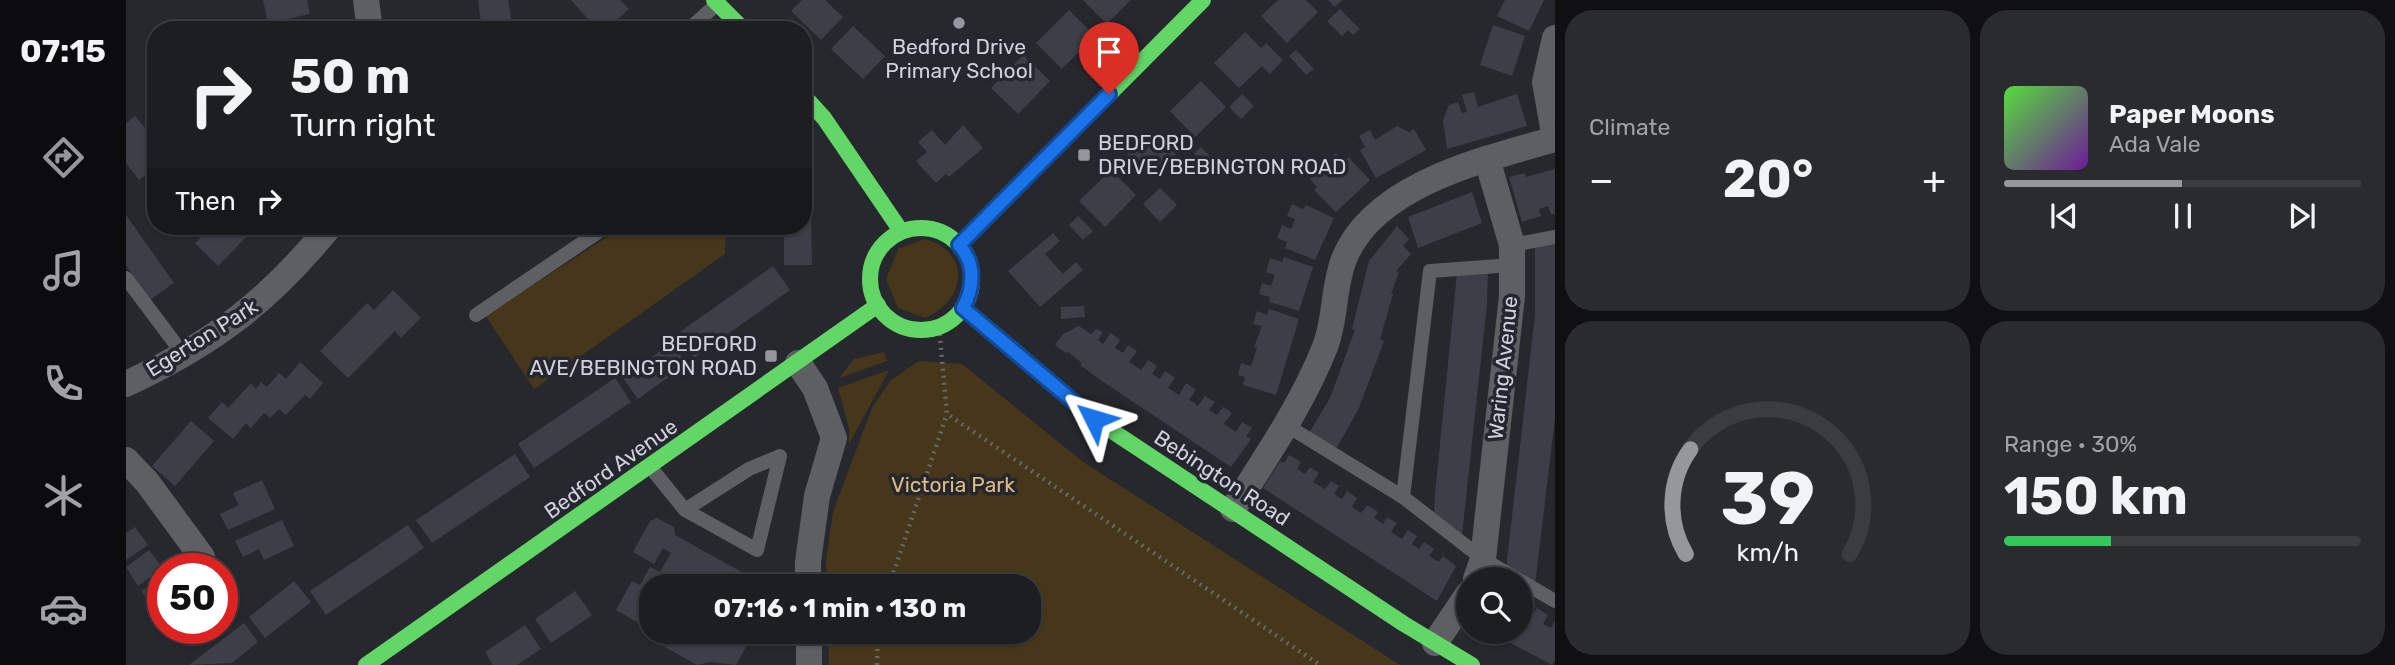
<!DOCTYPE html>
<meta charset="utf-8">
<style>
:root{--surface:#1d1e22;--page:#2a2b2f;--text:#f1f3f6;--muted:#a0a2a5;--line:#3b3c40;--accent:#96969d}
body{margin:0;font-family:Rubik,sans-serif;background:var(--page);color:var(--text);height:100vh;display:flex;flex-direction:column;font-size:26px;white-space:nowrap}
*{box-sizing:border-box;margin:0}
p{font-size:23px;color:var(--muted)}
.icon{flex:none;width:38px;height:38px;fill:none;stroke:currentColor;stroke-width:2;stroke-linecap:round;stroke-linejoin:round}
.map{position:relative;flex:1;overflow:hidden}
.drawer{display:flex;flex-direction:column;gap:10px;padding:10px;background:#101013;width:840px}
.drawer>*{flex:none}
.hud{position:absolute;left:21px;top:21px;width:665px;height:214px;border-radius:28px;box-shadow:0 2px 5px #0004,0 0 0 2px var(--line);background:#1d1e22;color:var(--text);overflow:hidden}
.controls{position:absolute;left:1330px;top:567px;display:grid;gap:14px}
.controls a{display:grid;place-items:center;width:77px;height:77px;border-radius:50%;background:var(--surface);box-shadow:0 2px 5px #0004,0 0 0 2px var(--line);font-size:35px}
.speed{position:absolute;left:21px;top:553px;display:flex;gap:14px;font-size:35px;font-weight:700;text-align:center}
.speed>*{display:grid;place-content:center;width:91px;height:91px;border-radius:50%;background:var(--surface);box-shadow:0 2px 5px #0004,0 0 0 2px var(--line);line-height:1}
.speed .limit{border:10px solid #d22;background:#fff;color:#111}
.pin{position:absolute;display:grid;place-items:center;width:60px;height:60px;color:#fff;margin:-72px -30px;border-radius:50% 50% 50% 0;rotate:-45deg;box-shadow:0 0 7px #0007}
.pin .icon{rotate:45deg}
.me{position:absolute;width:77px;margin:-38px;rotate:310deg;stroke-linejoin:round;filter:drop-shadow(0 0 5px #0008)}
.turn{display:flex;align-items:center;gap:24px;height:147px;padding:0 28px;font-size:32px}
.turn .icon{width:91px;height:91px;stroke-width:2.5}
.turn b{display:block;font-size:49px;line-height:60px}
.then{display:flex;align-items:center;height:66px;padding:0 28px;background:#0003;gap:14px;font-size:26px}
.big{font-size:52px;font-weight:700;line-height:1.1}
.drawer .widget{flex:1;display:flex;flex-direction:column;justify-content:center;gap:10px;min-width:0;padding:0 24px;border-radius:28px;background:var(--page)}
.drawer .dial{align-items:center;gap:0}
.dial svg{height:182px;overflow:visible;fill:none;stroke:var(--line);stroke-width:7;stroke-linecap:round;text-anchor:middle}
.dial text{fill:var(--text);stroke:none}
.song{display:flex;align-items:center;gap:21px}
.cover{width:84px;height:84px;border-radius:10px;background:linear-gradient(135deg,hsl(110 70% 55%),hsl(280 70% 35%))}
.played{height:7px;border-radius:4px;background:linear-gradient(90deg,var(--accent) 50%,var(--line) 50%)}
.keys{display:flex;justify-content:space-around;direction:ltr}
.heat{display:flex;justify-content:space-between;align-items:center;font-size:38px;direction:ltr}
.charge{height:10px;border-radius:5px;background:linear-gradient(90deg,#34c759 30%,var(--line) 0)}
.drawer .tiles{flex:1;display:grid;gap:10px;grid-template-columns:repeat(2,1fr)}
.trip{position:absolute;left:513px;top:574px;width:402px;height:70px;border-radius:28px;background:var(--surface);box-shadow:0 2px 5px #0004,0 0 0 2px var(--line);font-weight:700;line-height:70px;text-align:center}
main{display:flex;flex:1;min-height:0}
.tabs{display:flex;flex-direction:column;width:126px;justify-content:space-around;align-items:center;background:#0c0c0e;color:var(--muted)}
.tabs .icon{width:49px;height:49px}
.tabs .active{color:var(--accent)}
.tabs b{font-size:32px;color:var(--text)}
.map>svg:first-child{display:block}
.green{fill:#47371a}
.building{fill:#3d3e47}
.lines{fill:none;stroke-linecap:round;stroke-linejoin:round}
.path{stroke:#656668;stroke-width:4.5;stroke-dasharray:2 5;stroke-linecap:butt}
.lane{stroke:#5e5f62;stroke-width:14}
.street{stroke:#5e5f62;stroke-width:26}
.fast{stroke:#63d668;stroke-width:16}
.route-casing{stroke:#114b97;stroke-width:18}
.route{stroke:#1a73e8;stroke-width:12}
.poi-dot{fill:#96969d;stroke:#242630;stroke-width:2.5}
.labels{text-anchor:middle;stroke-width:7;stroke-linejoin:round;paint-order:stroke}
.poi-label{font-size:21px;fill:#d1d2d9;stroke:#242630}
.street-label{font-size:21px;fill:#d1d2d9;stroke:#242630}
.park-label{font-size:21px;fill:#e1bb7d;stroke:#242630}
</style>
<main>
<nav class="tabs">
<b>07:15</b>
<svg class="icon active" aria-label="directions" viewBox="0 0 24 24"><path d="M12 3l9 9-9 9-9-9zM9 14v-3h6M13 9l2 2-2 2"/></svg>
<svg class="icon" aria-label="music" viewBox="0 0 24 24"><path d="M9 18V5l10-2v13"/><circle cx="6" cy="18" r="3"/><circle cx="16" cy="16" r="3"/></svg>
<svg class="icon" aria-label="phone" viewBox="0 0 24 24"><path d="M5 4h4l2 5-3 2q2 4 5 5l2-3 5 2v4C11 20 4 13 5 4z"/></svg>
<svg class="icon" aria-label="climate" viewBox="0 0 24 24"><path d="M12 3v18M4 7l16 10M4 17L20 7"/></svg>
<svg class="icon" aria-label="car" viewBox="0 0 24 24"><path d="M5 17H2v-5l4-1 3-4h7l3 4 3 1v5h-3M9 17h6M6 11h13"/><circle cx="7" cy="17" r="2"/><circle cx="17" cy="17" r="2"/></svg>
</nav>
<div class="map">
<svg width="1429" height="665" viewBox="0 0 1429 665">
<rect width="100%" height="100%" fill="#27282d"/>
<g class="green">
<polygon points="498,226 600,226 599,254 408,389 360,316"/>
<path d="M799 239C846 253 840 300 799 318L772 308 760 279 772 249Z"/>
<polygon points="758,352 761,361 713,378 728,359"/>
<polygon points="793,361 836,364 957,462 1274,665 703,665 702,632 903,632 903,586 701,586 700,562 707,512 746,408 765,380"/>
<polygon points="763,370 723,444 723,428 712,388"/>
</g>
<g class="building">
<polygon points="137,0 181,0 184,14 142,23"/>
<polygon points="352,0 382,0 387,30 356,30"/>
<polygon points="445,0 494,0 503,9 480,30 472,30"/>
<polygon points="676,0 699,0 717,17 695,40 665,11"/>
<polygon points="957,0 1005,0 981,24"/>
<polygon points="1152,0 1180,0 1192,12 1161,43 1135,16"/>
<polygon points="1202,0 1216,0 1209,7"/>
<polygon points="1379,0 1418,0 1403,31 1371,16"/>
<polygon points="1214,9 1234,29 1227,35 1222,30 1216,36 1201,21"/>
<polygon points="943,10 969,36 936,69 910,43"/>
<polygon points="1367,25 1399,36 1386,76 1354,65"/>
<polygon points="727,26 759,56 737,79 705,49"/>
<polygon points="1119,32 1135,48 1140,43 1157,60 1144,74 1136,66 1113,88 1088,63"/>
<polygon points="1170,50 1188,69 1180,75 1163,56"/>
<polygon points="897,55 924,81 892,114 865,88"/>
<polygon points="1075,81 1100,107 1069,137 1044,111"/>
<polygon points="1348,92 1352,107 1391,94 1401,126 1321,149 1317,120 1323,105 1332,102 1336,113 1341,112 1336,95"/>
<polygon points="1116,94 1128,106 1115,119 1103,107"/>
<polygon points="9,116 30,141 30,166 13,180 0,163 0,123"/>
<polygon points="837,125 857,148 823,177 820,174 810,183 790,161 801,152 792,142 806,130 819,145"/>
<polygon points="1271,126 1283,132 1288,129 1300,150 1250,178 1234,150 1239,147 1233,136 1244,130 1249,140"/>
<polygon points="1030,133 1050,154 1025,178 1001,154 1011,144 1015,147"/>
<polygon points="1075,147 1088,161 1081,168 1068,153"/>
<polygon points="1210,153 1218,161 1222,157 1244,180 1210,212 1188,190 1191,187 1184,179 1194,169 1200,176 1203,172 1207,169 1200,162"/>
<polygon points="1429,169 1429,214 1425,215 1422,206 1413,209 1415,216 1396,222 1383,177 1399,173 1400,177"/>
<polygon points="985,170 1010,195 979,227 953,201"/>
<polygon points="1034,188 1051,205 1034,222 1017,204"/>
<polygon points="1346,192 1356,223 1292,248 1282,217"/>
<polygon points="1166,204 1177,209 1180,205 1208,218 1189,260 1159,248 1161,242 1151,238 1156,225 1165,229 1169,219 1161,216"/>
<polygon points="677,207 685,207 686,265 658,265 658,226 677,226"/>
<polygon points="0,215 48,283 24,300 0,265"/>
<polygon points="952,216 967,231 957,240 943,225"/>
<polygon points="87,226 124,226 128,229 92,266 69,243"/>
<polygon points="1271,226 1283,239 1277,246 1285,254 1270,271 1273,272 1265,294 1267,294 1254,339 1258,341 1233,408 1210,449 1183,433 1204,398 1229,330 1226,329 1243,261"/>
<polygon points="927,233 934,241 919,254 937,274 950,262 957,270 914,307 882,271"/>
<polygon points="1429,242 1429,418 1409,585 1380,569 1409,315 1409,246"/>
<polygon points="1158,257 1187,267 1173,311 1143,302 1144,297 1133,294 1136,283 1145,286 1149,275 1140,272 1144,258 1156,262"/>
<polygon points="647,266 664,290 568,358 551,334"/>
<polygon points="1362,271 1361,304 1336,535 1308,515 1309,494 1331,273"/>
<polygon points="267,290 295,318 275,338 269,331 222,378 194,351 241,303 248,310"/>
<polygon points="958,306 959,317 935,319 935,307"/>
<polygon points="1143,309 1173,319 1150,395 1117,385 1119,377 1112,375 1115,363 1125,366 1131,348 1128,347 1136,326 1127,324 1131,311 1141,315"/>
<polygon points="953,326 965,334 970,329 977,332 972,340 977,344 985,333 994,340 989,348 997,353 1002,345 1011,351 1003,362 1015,370 1022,360 1031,366 1026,374 1034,379 1039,371 1049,378 1042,388 1053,395 1060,383 1070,390 1063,400 1067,402 1072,406 1079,396 1089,402 1083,410 1091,415 1097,407 1106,413 1098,424 1110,432 1116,422 1126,428 1120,436 1125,439 1105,467 973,379 954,365 956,363 942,352 940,353 929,345 937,334"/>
<polygon points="545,343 561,364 512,399 497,378"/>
<polygon points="174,362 197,383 184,399 179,395 160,415 153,409 144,418 138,413 125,428 120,423 107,439 82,418 96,402 102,408 125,383 130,389 135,382 141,387 153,373 160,379"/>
<polygon points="489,378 505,402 408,468 392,444"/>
<polygon points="65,421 88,441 49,486 26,466"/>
<polygon points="389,454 404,477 306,543 290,520"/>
<polygon points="1163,455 1175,462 1171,469 1179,474 1184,467 1193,473 1187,482 1199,489 1205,481 1213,486 1208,494 1216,499 1221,491 1231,498 1226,507 1235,513 1241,505 1252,512 1248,518 1257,524 1261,517 1271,523 1265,532 1276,539 1282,530 1291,536 1286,544 1293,549 1298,542 1308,549 1303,556 1313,562 1317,556 1330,566 1311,601 1137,488 1154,461 1158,463"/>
<polygon points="136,480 149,509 102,530 94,514 113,505 107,493"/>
<polygon points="531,518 548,527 549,535 630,580 626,586 525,586 525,630 490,610 506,581 514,585 524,567 534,572 545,553 537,548 528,564 507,552 524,521"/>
<polygon points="156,520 168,546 138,560 133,549 117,557 109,541"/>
<polygon points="282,525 298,548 200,615 184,591"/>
<polygon points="9,527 22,545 0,560 0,533"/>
<polygon points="23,550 37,568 12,586 0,567"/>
<polygon points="37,576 37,603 28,609 15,591"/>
<polygon points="168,581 185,602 139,638 123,617"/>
<polygon points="449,591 466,615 425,643 409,619"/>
<polygon points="1411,608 1422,615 1417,624 1425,628 1429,620 1429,659 1426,665 1364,632 1395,632 1395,613 1405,619"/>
<polygon points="118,623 132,642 106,663 63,665"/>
<polygon points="399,625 415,649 391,665 367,665 359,652"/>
<polygon points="528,632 593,632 621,645 610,665 584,662 571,665 530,642 534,635"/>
</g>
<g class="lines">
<g class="path">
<polyline points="813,327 821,414 1194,665"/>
<polyline points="763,586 821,414"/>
<polyline points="751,665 752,632"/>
</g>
<g class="lane">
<polyline points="562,30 591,4"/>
<polyline points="1386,245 1429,237"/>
<polyline points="0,278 57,354"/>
<polyline points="350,315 481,226"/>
<polyline points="1160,425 1277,497 1304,271 1386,265"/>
<polyline points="525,468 559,510 631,550 654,456 623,469 559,510"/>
<polyline points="1277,497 1357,559 1391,579"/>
<polyline points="1395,581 1429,601"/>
</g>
<g class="street">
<polyline points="240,0 244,30"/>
<polyline points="1429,139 1419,82 1429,38"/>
<polyline points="672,363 689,388 708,438 691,496 682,562 682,586"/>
<path d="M0 384C88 343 143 301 204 226"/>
<polyline points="0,460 21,482 76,557"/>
<path d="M1107 509C1140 457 1176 405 1199 347 1210 319 1207 287 1218 259 1248 184 1359 159 1429 139"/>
<polyline points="1350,579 1357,559 1386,296 1386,245 1361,159"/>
<polyline points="683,632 683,665"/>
<polyline points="1309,643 1342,594"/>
</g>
<g class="fast">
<polyline points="588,0 618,30"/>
<polyline points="677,95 698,118 775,231"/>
<circle cx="795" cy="279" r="51"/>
<polyline points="833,245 1077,0"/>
<polyline points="837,308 968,419 1278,624 1346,665"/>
<polyline points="240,665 752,305"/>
</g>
</g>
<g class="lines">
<defs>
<path id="route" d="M968 419 837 308C848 288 850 263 833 245L983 94"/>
</defs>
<use href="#route" class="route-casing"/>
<use href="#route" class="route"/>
</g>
<g class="poi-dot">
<circle cx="833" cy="23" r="7"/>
<rect x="951" y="148" width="14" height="14" rx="3.5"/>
<rect x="638" y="349" width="14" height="14" rx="3.5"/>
</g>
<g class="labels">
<g class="poi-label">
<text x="833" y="54">Bedford Drive<tspan x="833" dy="24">Primary School</tspan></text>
<text x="972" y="150" text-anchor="start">BEDFORD<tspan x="972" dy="24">DRIVE/BEBINGTON ROAD</tspan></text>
<text x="631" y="351" text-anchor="end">BEDFORD<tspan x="631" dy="24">AVE/BEBINGTON ROAD</tspan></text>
</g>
<g class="street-label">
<text transform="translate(76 338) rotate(-32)" y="7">Egerton Park</text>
<text transform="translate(1377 368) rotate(-84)" y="7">Waring Avenue</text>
<text transform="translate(485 469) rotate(-35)" y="7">Bedford Avenue</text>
<text transform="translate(1096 478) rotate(33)" y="7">Bebington Road</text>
</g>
<g class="park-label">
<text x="827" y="492">Victoria Park</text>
</g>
</g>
</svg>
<div class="controls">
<a><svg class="icon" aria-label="search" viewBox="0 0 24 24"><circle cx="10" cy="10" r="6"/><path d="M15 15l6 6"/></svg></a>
</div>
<div class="speed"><div class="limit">50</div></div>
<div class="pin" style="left:983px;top:94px;background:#d93025"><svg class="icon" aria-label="arrive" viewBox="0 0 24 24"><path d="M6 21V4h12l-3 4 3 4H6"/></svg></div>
<svg class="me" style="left:968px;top:419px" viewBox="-20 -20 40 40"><path d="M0-17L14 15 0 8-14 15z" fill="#1a73e8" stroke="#fff" stroke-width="4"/></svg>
<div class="trip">07:16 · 1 min · 130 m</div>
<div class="hud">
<div class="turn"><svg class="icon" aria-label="right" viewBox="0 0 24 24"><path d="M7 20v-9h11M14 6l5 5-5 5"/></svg><div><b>50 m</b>Turn right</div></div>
<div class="then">Then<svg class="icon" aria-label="right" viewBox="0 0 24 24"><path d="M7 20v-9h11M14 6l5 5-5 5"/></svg></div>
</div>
</div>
<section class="drawer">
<div class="tiles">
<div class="widget"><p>Climate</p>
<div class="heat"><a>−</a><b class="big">20°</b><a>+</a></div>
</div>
<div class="widget">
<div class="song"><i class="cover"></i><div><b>Paper Moons</b><p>Ada Vale</p></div></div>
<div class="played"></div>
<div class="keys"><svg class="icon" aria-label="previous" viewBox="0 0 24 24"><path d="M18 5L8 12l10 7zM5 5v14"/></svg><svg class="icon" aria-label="pause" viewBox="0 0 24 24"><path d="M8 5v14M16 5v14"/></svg><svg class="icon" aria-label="next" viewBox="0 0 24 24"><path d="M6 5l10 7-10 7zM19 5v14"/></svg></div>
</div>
<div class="widget dial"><svg viewBox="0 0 100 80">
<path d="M14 69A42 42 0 1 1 86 69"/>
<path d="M14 69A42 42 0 0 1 16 23" stroke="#96969d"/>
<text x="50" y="56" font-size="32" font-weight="700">39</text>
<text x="50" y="72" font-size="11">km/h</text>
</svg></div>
<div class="widget"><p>Range · 30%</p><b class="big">150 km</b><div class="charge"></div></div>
</div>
</section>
</main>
